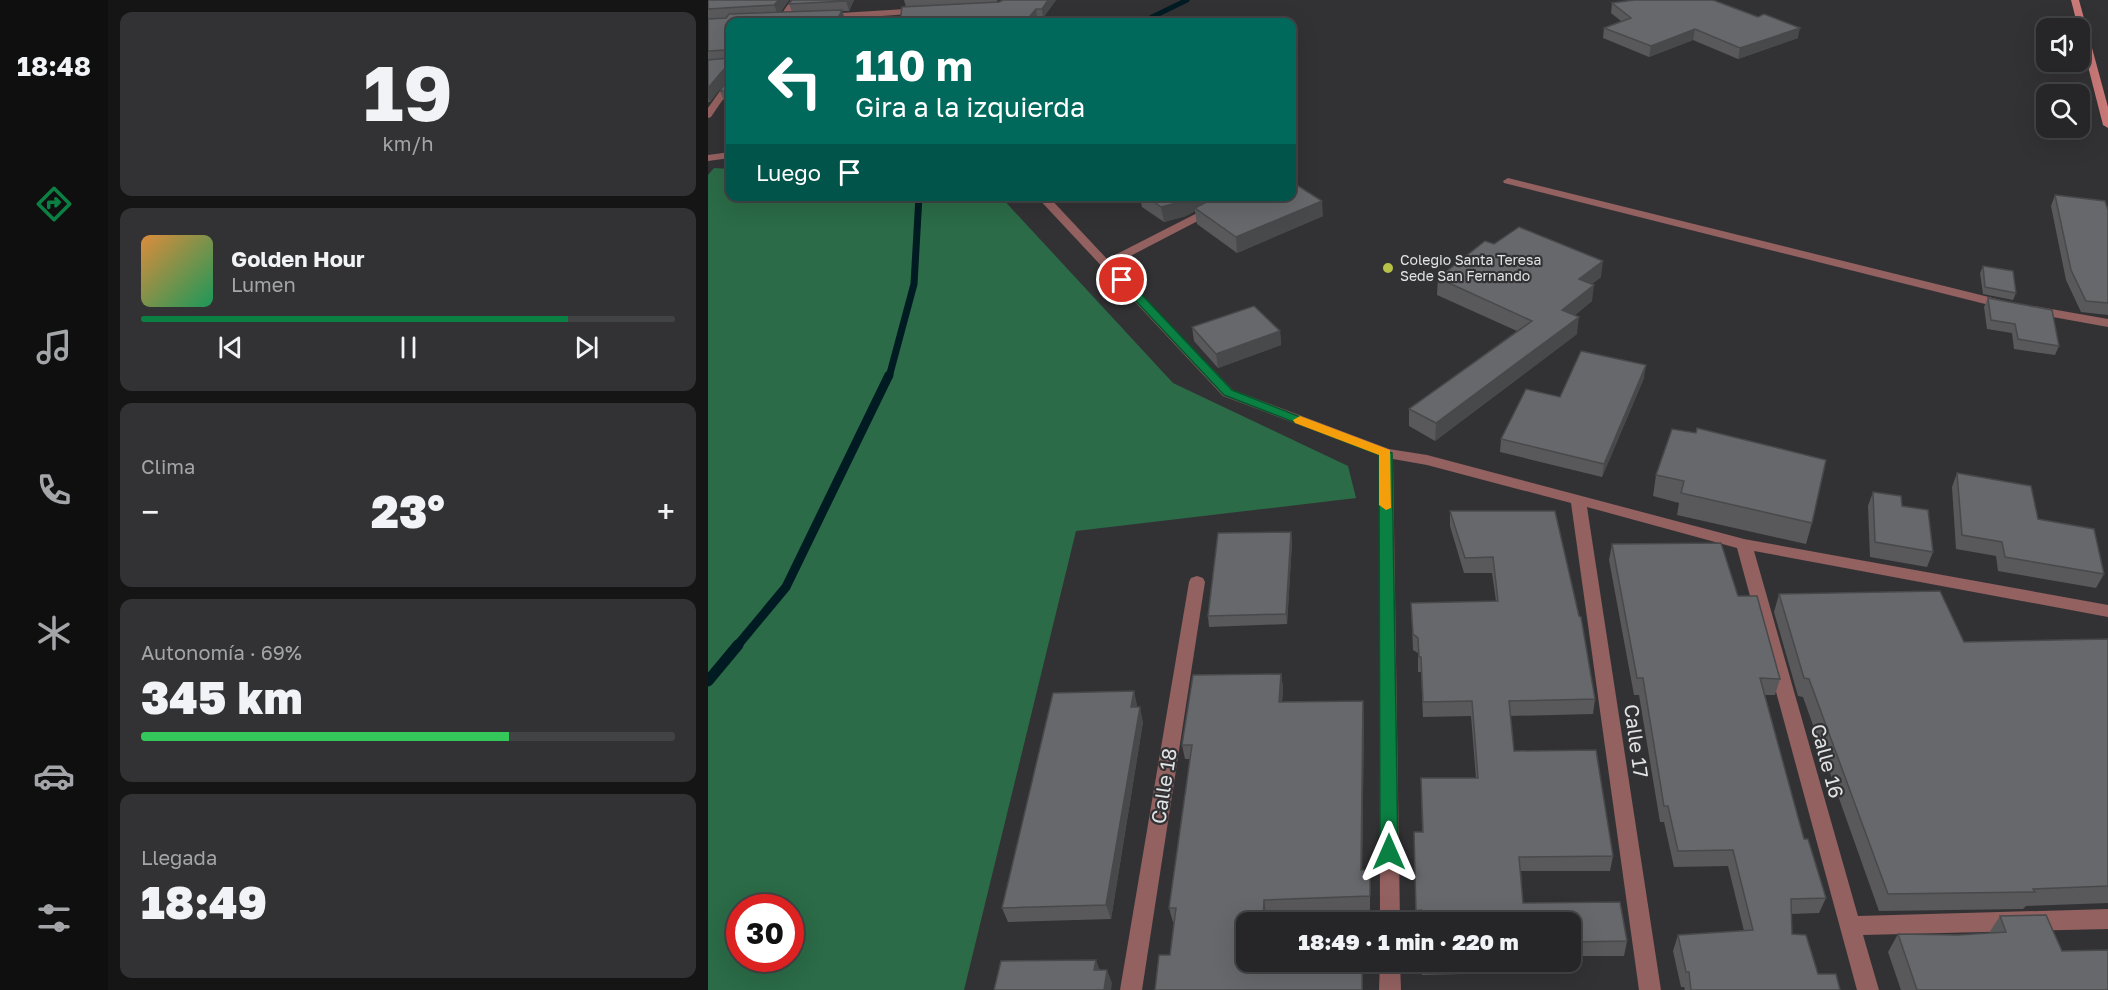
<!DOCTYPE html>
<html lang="es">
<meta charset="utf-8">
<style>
:root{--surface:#262628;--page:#323234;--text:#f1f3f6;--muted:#a4a5a8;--line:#424345;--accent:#0b8043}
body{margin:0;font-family:"Golos Text",sans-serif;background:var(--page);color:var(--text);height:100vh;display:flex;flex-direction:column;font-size:22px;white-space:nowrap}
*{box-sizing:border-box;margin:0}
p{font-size:20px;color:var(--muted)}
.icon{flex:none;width:33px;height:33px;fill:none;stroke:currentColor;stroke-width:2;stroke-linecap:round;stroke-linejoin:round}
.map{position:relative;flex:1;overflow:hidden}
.panel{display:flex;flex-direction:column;gap:12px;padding:12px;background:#151516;width:600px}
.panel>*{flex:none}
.guide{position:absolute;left:18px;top:18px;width:570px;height:183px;border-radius:12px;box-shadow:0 6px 24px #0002,0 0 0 2px var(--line);background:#00695c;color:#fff;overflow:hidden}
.controls{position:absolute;left:1328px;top:18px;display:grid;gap:12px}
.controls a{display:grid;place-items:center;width:54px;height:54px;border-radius:12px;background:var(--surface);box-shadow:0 6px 24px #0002,0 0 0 2px var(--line);font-size:30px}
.speed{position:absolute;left:18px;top:894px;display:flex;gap:12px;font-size:30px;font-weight:700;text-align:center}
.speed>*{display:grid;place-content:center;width:78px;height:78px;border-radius:50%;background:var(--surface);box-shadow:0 6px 24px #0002,0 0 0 2px var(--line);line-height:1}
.speed .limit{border:9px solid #d22;background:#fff;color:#111}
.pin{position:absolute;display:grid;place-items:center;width:51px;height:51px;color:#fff;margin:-26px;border:3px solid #fff;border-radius:50%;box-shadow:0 2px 6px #0007}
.me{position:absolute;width:66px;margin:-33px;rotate:0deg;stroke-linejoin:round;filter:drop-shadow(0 0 4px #0008)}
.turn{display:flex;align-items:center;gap:21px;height:126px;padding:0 30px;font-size:27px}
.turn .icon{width:78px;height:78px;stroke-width:2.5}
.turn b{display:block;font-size:42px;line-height:51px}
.then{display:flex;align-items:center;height:57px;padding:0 30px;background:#0003;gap:12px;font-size:22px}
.big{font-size:45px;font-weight:800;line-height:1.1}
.panel .card{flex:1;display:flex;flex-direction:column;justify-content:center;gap:9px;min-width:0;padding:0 21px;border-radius:12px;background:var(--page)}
.panel .dial{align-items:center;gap:0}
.dial b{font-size:78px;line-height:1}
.song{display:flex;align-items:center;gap:18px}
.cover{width:72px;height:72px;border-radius:9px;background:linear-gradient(135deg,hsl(30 70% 55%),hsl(150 70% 35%))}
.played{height:6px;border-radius:3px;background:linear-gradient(90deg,var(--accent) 80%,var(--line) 80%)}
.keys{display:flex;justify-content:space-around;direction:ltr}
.heat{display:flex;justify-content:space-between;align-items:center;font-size:33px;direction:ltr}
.charge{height:9px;border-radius:4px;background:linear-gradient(90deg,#34c759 69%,var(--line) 0)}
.trip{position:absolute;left:528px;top:912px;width:345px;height:60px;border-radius:12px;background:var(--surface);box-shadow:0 6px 24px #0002,0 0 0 2px var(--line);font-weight:800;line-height:60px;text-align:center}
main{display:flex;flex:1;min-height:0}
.dock{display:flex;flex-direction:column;width:108px;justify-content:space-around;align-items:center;background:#0f0f10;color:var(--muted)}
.dock .icon{width:42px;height:42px}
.dock .active{color:var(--accent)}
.dock b{font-size:27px;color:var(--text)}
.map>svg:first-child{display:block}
.forest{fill:#2b6b47;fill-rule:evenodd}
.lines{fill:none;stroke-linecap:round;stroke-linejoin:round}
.stream-far3{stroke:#011b22;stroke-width:5}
.stream-far2{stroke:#011b22;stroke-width:7}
.stream-far1{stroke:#011b22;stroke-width:9}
.stream{stroke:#011b22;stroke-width:11}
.street{fill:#936160;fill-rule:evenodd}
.secondary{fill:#c97978;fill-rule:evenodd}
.wall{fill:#59595c}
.shaded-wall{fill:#48494b}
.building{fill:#67686b;stroke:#48494b;stroke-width:1.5}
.route{fill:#0b8043;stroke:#07532c;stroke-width:1.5}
.slow{fill:#f59e0b}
.poi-dot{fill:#b7c147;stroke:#323235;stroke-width:2}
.labels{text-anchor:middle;stroke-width:4.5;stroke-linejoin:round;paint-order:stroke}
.far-poi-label{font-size:14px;fill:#e2e3e5;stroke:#323235;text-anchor:start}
.near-street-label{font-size:20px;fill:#e2e3e5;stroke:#323235}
</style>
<main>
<nav class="dock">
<b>18:48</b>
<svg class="icon active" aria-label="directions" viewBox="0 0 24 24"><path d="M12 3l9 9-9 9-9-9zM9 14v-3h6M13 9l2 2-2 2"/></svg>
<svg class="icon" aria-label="music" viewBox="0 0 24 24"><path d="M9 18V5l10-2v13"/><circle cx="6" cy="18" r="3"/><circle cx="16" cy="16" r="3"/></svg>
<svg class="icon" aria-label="phone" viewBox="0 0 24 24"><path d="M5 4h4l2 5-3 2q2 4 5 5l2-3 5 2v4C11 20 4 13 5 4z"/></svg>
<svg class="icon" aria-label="climate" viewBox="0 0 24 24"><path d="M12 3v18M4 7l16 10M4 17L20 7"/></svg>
<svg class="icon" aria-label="car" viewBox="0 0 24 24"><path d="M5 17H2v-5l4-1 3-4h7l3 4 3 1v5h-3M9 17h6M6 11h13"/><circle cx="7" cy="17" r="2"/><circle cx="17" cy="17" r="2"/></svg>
<svg class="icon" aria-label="filters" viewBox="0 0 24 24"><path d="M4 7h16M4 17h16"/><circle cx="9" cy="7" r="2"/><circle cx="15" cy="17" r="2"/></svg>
</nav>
<section class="panel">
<div class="card dial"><b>19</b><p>km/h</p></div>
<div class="card">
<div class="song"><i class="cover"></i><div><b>Golden Hour</b><p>Lumen</p></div></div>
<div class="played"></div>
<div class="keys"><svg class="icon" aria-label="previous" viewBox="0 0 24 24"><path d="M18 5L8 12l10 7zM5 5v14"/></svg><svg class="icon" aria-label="pause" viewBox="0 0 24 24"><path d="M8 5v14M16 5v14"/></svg><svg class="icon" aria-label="next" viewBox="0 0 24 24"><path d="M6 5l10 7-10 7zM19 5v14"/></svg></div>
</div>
<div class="card"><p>Clima</p>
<div class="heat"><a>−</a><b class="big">23°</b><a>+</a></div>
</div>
<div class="card"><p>Autonomía · 69%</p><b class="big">345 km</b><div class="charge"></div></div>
<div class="card"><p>Llegada</p><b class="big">18:49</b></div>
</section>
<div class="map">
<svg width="1400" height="990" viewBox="0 0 1400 990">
<rect width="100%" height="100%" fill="#323235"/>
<path class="forest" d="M6 168 22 169V196L293 197 465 383 640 466 648 498 368 531 256 990H0V175ZM32 908H82V958H32Z"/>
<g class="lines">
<polyline class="stream-far3" points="434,22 479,0"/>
<polyline class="stream-far2" points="181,377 206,284 211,196"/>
<polyline class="stream-far1" points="29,646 78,587 181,375"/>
<polyline class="stream" points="0,681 30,645"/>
<g class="street">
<polygon points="83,0 91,0 77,21 71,21 70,19"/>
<polygon points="214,8 217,9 217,13 116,20 112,17 116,14"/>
<polygon points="22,80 22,89 3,117 0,118 0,108 19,81"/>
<polygon points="22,152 22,158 0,161 0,155"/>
<polygon points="800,178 1301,302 1303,305 1297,309 796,183 795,181"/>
<polygon points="328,196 340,196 399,259 501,207 509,207 509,211 405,265 525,390 681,449 719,455 1036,539 1400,605 1400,617 1046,551 1150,916 1400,909 1400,929 1155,935 1171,990 1149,990 1029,548 879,507 953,990 931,990 863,503 719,465 685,459 692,922 672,922 671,455 515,396"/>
<polygon points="1326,306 1400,319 1400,327 1322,313 1322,307"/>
<polygon points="489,576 495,578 497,582 434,990 412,990 481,582 483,578"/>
<polygon points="672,962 692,962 693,990 671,990"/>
</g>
<polygon class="secondary" points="1363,0 1371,0 1400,107 1400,128 1395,125"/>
</g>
<g class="wall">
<polygon points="0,0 81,0 72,13 84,12 81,4 146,0 141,11 134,11 137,20 136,22 22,22 22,101 16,101 12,91 18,81 2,102 0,102"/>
<polygon points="196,0 290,0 288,2 291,2 295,0 348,0 335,18 329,18 326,22 192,22 198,7"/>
<polygon points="904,3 1090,38 1030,59 985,40 941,57 895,38 896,28 913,21 903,13"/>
<polygon points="1347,195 1400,210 1400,315 1373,312 1358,280 1343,206"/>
<polygon points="432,196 584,196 615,216 529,253 489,224 487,211 478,216 456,222 434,207"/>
<polygon points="786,244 893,277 884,284 884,301 867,315 869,334 727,441 701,426 701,409 809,331 729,295 730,278"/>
<polygon points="1275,266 1308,293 1305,300 1275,294 1272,273"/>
<polygon points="1280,298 1351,346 1347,355 1306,349 1304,333 1279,329 1276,307"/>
<polygon points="484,327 572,331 573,345 510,368 486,341"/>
<polygon points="936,378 894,477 792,452 793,439 852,397"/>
<polygon points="964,429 1104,523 1098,544 969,515 971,503 945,496 948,475"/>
<polygon points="1249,473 1330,519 1396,574 1388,588 1290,571 1288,556 1248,549 1244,487"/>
<polygon points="1165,492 1194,506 1225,552 1219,567 1162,557 1160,506"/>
<polygon points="742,511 847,511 887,699 885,714 802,716 806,751 905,856 902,871 813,871 815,903 919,941 916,956 862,956 862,922 708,922 706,832 714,832 713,778 768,778 763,716 715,717 713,672 710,672 710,653 705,650 703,603 788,601 784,573 756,573 742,526"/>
<polygon points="583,532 584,543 579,624 501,627 500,616"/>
<polygon points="904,544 1030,596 1072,679 1067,695 1057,695 1096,839 1118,898 1111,913 1083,914 1084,934 1110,974 1132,990 977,990 976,987 973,987 965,951 970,935 1036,931 1020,866 966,867 956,822 952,822 931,695 926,695 901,560"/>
<polygon points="1071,594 1256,642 1400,639 1400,903 1318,906 1315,909 1171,911 1095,697 1090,696 1066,612"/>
<polygon points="573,674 575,688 574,702 656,716 654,870 662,870 662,910 558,913 538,962 655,962 655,990 462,955 466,922 465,922 461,908 482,759 477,759 474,745"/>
<polygon points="426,691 429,707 435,722 403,919 300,922 294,908"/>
<polygon points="1292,916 1354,951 1400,990 1193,990 1180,952 1190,934 1250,935 1281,933"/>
<polygon points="714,962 795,962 794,973 714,975"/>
</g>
<g class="shaded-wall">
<polygon points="71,0 81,0 70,15 66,5"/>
<polygon points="139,0 146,0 141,11 138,1"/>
<polygon points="340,0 348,0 335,18 334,9"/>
<polygon points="328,9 329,18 326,22 317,22"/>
<polygon points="134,10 137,20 136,22 128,22"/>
<polygon points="1092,28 1090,38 1030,59 1032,48"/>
<polygon points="987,29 985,40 941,57 943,46"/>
<polygon points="17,68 21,78 2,102 0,98 0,88"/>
<polygon points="484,196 513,196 487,208 487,211 478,216 456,222 453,207"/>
<polygon points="614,201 615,216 529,253 528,237"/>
<polygon points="895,261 893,277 869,295 871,279"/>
<polygon points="886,285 884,301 852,326 854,310"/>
<polygon points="871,317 869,334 727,441 728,423"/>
<polygon points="572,331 573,345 510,368 508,354"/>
<polygon points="938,365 936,378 894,477 896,464"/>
<polygon points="583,532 584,543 579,624 578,614"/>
<polygon points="573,674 575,688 573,717 571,702"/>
<polygon points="426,691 429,706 426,722 423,707"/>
<polygon points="655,701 656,716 654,884 653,870"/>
<polygon points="432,707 435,722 403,919 398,905"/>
<polygon points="556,900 558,913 558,922 555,922"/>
<polygon points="388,960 393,973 386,970"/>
<rect x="654" y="962" width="1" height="28"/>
<polygon points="399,970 404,983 403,990 396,990"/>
</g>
<g class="building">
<polygon points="0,0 71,0 66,5 0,9"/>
<polygon points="84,0 139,0 138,1 81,4"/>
<polygon points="295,0 340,0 334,9 328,9 317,22 211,22 212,21 192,22 194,7 291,2"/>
<polygon points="926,0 1005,0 1050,17 1056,14 1092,28 1032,48 987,29 943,46 896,28 923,18 904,3"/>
<polygon points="134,10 128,22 22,22 22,91 12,91 20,79 20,70 17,68 0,88 0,60 20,58 18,50 0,51 0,19 18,18 21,14"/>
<polygon points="584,182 614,201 528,237 487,208 510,196 584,196"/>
<polygon points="1347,195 1397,201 1400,210 1400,303 1378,301 1363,270"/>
<polygon points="438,196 484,196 476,201 453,207"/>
<polygon points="811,227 895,261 871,279 886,285 854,310 871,317 728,423 701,409 824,321 730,278 777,241 786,244"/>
<polygon points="1275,266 1305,271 1308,293 1277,287"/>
<polygon points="1280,298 1344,310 1351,346 1310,339 1307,324 1283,320"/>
<polygon points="546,306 572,331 508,354 484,327"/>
<polygon points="873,351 938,365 896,464 793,439 818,389 852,397"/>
<polygon points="989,428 1118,460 1104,523 973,493 976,481 948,475 964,429 988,433"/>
<polygon points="1249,473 1323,486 1330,519 1386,529 1396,574 1297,557 1294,542 1254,535"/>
<polygon points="1165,492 1193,496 1194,506 1220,510 1225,552 1167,542"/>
<polygon points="742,511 847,511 871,616 873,617 887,699 801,701 806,751 888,750 905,856 811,857 815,903 912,902 919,941 862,942 862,922 713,922 713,910 708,911 706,832 715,832 713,778 770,778 764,701 715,702 713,657 711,657 710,638 705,634 703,603 790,601 785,557 757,558"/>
<polygon points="583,532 578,614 500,616 510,533"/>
<polygon points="1013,543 1030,596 1049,596 1072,679 1052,678 1096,839 1100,839 1118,898 1083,899 1084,934 1098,935 1110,974 1128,974 1132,990 983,990 981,972 978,972 970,935 1045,930 1025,850 970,851 960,806 956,806 935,678 929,678 904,544"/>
<polygon points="1232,591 1256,642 1400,639 1400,886 1325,889 1327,892 1180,894 1101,679 1096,678 1071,594"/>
<polygon points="573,674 571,702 655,701 653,870 662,870 662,896 556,900 555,922 538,922 538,962 654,962 654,990 447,990 451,955 462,955 468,908 461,908 484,745 474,745 485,675"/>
<polygon points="426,691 423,707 432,707 398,905 294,908 345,693"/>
<polygon points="1338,915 1354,951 1400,950 1400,990 1209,990 1190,934 1250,935 1298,932 1292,916"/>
<polygon points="388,960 386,970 399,970 396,990 286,990 293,961"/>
</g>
<polygon class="route" points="410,278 418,278 524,390 684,453 690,852 688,858 681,860 675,858 672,852 671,455 516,395 410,282"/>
<polygon class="slow" points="592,416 682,450 683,508 678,510 671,505 671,455 587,423 585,420"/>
<circle class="poi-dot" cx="680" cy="268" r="6"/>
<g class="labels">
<g class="far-poi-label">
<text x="692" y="265">Colegio Santa Teresa<tspan x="692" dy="16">Sede San Fernando</tspan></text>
</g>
<g class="near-street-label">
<text transform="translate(928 741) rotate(82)" y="7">Calle 17</text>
<text transform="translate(1119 761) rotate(75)" y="7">Calle 16</text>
<text transform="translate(456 786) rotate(-81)" y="7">Calle 18</text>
</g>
</g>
</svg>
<div class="controls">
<a><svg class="icon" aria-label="sound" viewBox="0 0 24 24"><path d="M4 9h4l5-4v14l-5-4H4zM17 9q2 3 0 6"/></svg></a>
<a><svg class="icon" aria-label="search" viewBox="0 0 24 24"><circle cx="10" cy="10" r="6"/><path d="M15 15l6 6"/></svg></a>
</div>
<div class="speed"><div class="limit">30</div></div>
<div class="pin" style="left:414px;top:280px;background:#d93025"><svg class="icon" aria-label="arrive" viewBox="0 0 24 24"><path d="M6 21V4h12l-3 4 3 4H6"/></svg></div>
<svg class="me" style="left:681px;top:852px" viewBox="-20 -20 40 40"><path d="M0-17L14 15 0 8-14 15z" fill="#0b8043" stroke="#fff" stroke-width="4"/></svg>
<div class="trip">18:49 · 1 min · 220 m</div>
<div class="guide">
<div class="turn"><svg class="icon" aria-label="left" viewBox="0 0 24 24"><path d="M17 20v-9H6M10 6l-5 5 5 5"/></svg><div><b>110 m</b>Gira a la izquierda</div></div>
<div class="then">Luego<svg class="icon" aria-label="arrive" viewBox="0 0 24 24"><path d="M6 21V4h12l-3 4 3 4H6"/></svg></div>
</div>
</div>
</main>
